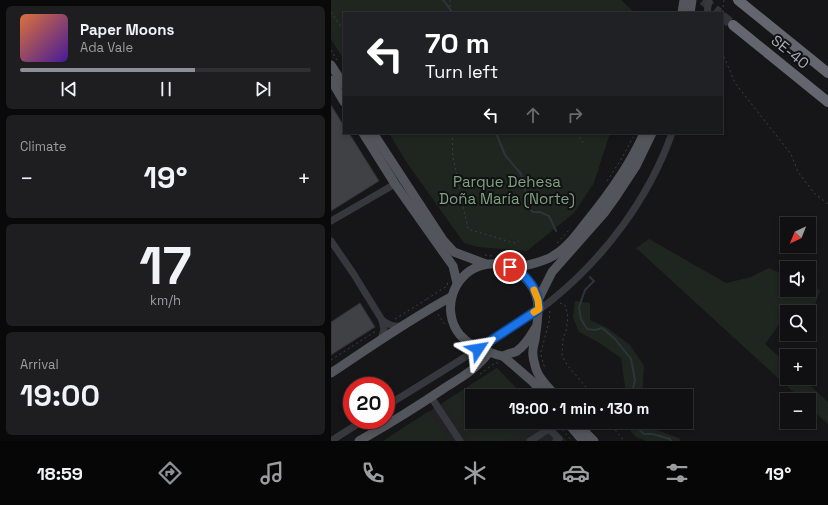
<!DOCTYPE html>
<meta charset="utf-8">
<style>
:root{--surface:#101012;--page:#1e1e20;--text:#f1f3f6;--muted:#9c9d9f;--line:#303032;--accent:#8c9099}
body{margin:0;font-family:"Space Grotesk",sans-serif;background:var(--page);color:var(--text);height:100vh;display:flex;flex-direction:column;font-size:15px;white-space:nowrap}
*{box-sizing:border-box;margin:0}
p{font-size:13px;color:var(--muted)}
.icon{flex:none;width:22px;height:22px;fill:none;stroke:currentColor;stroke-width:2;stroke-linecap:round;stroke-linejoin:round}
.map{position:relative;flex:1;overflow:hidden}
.details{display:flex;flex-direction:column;gap:6px;padding:6px;background:#09090a;width:331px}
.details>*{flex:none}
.hud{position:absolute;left:12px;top:12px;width:380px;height:122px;border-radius:0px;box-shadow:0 2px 6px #0003,0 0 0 1px var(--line);background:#202124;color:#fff;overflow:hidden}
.needle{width:26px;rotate:223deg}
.tools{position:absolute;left:449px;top:217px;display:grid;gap:8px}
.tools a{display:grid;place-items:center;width:36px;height:36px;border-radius:0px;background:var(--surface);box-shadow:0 2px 6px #0003,0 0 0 1px var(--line);font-size:20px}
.speed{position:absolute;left:12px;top:377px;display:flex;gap:8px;font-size:20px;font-weight:700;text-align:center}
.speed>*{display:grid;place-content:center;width:52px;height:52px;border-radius:50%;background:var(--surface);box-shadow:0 2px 6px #0003,0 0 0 1px var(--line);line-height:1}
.speed .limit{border:6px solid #d22;background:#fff;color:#111}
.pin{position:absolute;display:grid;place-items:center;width:34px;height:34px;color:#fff;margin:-17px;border:2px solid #fff;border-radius:50%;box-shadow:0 1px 4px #0007}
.me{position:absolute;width:44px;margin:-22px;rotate:57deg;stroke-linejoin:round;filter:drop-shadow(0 0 3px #0008)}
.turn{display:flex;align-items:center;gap:14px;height:84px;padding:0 16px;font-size:18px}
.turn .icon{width:52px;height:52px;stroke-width:2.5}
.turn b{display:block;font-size:28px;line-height:34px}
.lanes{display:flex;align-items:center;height:38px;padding:0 16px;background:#0003;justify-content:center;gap:20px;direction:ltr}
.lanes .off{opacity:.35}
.big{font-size:30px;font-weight:800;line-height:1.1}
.details .tile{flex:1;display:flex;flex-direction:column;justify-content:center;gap:6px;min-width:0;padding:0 14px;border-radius:6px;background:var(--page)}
.details .dial{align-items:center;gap:0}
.dial b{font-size:52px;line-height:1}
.song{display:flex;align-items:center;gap:12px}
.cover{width:48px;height:48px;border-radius:6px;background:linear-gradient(135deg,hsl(20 70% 55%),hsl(260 70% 35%))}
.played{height:4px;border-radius:2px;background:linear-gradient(90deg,var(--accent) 60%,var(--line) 60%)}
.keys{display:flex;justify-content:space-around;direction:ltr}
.heat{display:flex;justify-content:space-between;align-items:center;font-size:22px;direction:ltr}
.trip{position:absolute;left:134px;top:389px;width:228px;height:40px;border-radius:0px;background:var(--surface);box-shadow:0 2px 6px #0003,0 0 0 1px var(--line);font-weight:800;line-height:40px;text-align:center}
.menu{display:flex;height:64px;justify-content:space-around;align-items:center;background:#060607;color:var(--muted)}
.menu .icon{width:28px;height:28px}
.menu .current{color:var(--accent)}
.menu b{font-size:18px;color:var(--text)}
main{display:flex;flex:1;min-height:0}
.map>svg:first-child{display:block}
.built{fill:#222225}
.green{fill:#1e261f}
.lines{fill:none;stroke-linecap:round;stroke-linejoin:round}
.stream{stroke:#2c353c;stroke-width:2}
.building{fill:#404145;stroke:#303034}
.highway-tunnel{stroke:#333438;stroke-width:10;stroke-dasharray:10 5;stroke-linecap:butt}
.path{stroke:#3d3f44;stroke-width:1;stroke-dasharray:2 3;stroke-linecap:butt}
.minor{stroke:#37383d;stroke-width:7}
.major{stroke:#53555c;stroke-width:9}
.highway{stroke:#63666e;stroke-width:10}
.minor-bridge{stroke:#37383d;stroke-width:7}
.route-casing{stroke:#114b97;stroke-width:10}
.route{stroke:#1a73e8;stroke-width:7}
.slow{stroke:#f59e0b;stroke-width:7}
.labels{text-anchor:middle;stroke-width:4;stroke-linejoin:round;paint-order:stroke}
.street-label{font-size:15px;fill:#a8adb8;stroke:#111113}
.park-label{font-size:15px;fill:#7fa381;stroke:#111113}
</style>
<main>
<section class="details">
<div class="tile">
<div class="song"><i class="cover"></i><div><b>Paper Moons</b><p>Ada Vale</p></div></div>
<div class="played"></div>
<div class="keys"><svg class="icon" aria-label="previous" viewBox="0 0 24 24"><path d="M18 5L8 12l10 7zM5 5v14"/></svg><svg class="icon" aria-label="pause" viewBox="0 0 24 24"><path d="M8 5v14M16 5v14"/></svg><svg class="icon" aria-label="next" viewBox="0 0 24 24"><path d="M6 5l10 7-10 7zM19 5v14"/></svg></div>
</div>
<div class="tile"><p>Climate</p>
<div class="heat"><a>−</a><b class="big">19°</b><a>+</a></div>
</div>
<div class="tile dial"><b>17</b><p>km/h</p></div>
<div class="tile"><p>Arrival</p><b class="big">19:00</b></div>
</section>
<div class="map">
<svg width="497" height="441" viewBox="0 0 497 441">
<rect width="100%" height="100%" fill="#161618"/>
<polygon class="built" points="166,368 193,396 141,396 141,422 217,422 236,441 52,441"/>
<g class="green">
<polygon points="0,0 290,0 302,11 302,13 13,13 13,60 0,39"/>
<polygon points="58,133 279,133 263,183 243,213 196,251 147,247 133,243 74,160"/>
<polygon points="318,239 395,283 420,277 438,268 456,276 456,290 478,290 478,285 489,290 479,321 478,321 478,312 456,312 456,317 454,317 434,344 456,364 456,378 471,378 497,402 497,424 478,407 478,400 471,400 305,248"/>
<polygon points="244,301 259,303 259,320 276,328 299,345 313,366 311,396 292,396 294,387 290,358 267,342 248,332 242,317"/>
<polygon points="166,368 191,396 141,396 141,422 208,422 178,441 139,441 113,402"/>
<polygon points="98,411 117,441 52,441"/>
<polygon points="292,422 313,422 320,428 348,438 350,441 315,441 305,437"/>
</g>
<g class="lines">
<g class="stream">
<polyline points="112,0 122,13"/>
<polyline points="165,133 174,155 190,174 199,209 202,212 209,212 218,216 225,231"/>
<polyline points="259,277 263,281 254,290 248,307 250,319 256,329 264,330 271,328 284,339 300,359 304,380 300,396"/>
<polyline points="300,422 313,434 322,434 339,439 340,441"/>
</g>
</g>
<g class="building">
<polygon points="0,105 13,126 13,133 18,133 48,181 0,211"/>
<polygon points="29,303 44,327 0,355 0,322"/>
</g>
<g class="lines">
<g class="highway-tunnel">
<polyline points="372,0 388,13"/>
<polyline points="391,16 402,25"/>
</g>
<g class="path">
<polyline points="119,0 119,13"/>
<polyline points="0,12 13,31"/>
<polyline points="391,17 393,0"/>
<polyline points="0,50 6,60"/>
<polyline points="391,52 404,83 460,154 467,172 484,194 497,204"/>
<polyline points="11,109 13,112"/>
<polyline points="121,133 122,157 137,229 183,243 188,241"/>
<polyline points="245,133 254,145"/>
<polyline points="276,181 291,158 302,137"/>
<polyline points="226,243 240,228"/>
<polyline points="154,255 161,256"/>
<polyline points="170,256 193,258"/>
<polyline points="96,299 116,286 117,281"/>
<polyline points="229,303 234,305 237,317 235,331 232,339 231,356 237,366 255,387 262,396"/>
<polyline points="107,314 115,326"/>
<polyline points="64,319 96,299 97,300"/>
<polyline points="128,346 132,351"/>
<polyline points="210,352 218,322 219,310"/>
<polyline points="210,355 214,369"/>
<polyline points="0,360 45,331"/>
<polyline points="149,374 164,363 167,363"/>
<polyline points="225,422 241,441"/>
<polyline points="278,422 293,441"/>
</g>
<g class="minor">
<polyline points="0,221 64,184"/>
<polyline points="0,241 22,273 51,320 53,329 50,340"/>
<path d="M51 320C58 325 62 327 71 326"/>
<polyline points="100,397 129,441"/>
<path d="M55 406C94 382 132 359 170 334 187 323 205 313 221 300 274 257 318 198 341 133"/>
<polyline points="0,441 33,420"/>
<polyline points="199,441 218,429 228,439 225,441"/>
</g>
<g class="major">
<polyline points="351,13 353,0"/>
<polyline points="359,13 361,0"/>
<polyline points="0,65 13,85"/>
<polyline points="0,80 13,102"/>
<polyline points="32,133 64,184 122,266 126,283"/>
<polyline points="42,133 112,240 123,252 155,264"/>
<path d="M184 269C197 264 211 263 222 256 236 248 247 233 256 221 278 194 299 165 313 133"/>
<polyline points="207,300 221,272 274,212 284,198 305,166 321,133"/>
<path d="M205 327C200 335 195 345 186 351 185 352 183 352 181 353 178 353 175 355 172 356 168 356 162 353 158 352 147 349 137 344 129 335 110 312 121 275 149 266 165 261 179 265 191 275 213 294 207 315 204 340 203 344 201 350 202 355 202 359 204 365 205 369 208 379 218 388 225 396"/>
<polyline points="172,356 202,382 214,396"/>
<path d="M0 373C39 347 79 319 120 297"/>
<polyline points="236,422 252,441"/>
<polyline points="246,422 256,434 263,441"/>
<path d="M28 441C58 424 87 406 115 387 131 377 147 368 158 352"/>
</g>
<g class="highway">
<polyline points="407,0 497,73"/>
<polyline points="402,25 497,102"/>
</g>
<polyline class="minor-bridge" points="376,13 378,0"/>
</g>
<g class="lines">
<defs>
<path id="route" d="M147 349 208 309C208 306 208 303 207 300 204 285 192 272 179 267"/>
</defs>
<use href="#route" class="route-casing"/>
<use href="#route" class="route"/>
<polyline class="slow" points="203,290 207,300 208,309 203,312"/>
</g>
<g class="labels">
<g class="street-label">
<text transform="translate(459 52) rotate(39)" y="5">SE-40</text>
</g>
<g class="park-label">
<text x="176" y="187">Parque Dehesa<tspan x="176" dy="17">Doña María (Norte)</tspan></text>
</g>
</g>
</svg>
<div class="tools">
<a><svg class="needle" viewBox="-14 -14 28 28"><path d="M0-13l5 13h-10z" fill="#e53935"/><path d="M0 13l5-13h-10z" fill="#9c9d9f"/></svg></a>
<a><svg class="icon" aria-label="sound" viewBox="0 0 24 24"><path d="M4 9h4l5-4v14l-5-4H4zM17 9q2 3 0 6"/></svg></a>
<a><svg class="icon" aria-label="search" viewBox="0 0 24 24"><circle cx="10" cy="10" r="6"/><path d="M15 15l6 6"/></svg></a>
<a>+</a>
<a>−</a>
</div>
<div class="speed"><div class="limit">20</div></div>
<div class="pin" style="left:179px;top:267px;background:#d93025"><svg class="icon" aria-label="arrive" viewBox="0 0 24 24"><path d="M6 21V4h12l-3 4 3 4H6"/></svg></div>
<svg class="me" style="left:147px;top:349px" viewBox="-20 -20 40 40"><path d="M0-17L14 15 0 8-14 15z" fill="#1a73e8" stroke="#fff" stroke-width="4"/></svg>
<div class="trip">19:00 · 1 min · 130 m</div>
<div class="hud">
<div class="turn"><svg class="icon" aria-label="left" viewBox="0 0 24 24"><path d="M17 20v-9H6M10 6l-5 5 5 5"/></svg><div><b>70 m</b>Turn left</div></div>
<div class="lanes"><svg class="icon" aria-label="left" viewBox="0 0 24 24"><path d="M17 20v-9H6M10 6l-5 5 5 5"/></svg><svg class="icon off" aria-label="ahead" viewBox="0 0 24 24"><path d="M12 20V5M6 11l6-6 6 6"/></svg><svg class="icon off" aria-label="right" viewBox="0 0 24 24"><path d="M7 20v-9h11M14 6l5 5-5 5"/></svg></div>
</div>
</div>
</main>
<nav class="menu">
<b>18:59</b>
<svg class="icon current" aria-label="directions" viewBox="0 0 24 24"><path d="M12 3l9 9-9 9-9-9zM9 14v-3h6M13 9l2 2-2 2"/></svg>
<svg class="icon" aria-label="music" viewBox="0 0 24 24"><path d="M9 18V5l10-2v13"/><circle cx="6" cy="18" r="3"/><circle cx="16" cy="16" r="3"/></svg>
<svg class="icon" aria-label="phone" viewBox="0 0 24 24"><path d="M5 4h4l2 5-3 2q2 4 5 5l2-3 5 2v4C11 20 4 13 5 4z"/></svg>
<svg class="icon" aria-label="climate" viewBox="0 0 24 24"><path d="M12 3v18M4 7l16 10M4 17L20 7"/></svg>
<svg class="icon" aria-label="car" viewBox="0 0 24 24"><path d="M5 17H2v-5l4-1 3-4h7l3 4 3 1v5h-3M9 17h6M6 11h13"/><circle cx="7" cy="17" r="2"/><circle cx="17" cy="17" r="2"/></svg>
<svg class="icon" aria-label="filters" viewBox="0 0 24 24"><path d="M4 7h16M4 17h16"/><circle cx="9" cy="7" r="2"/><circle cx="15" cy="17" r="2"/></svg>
<b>19°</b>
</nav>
